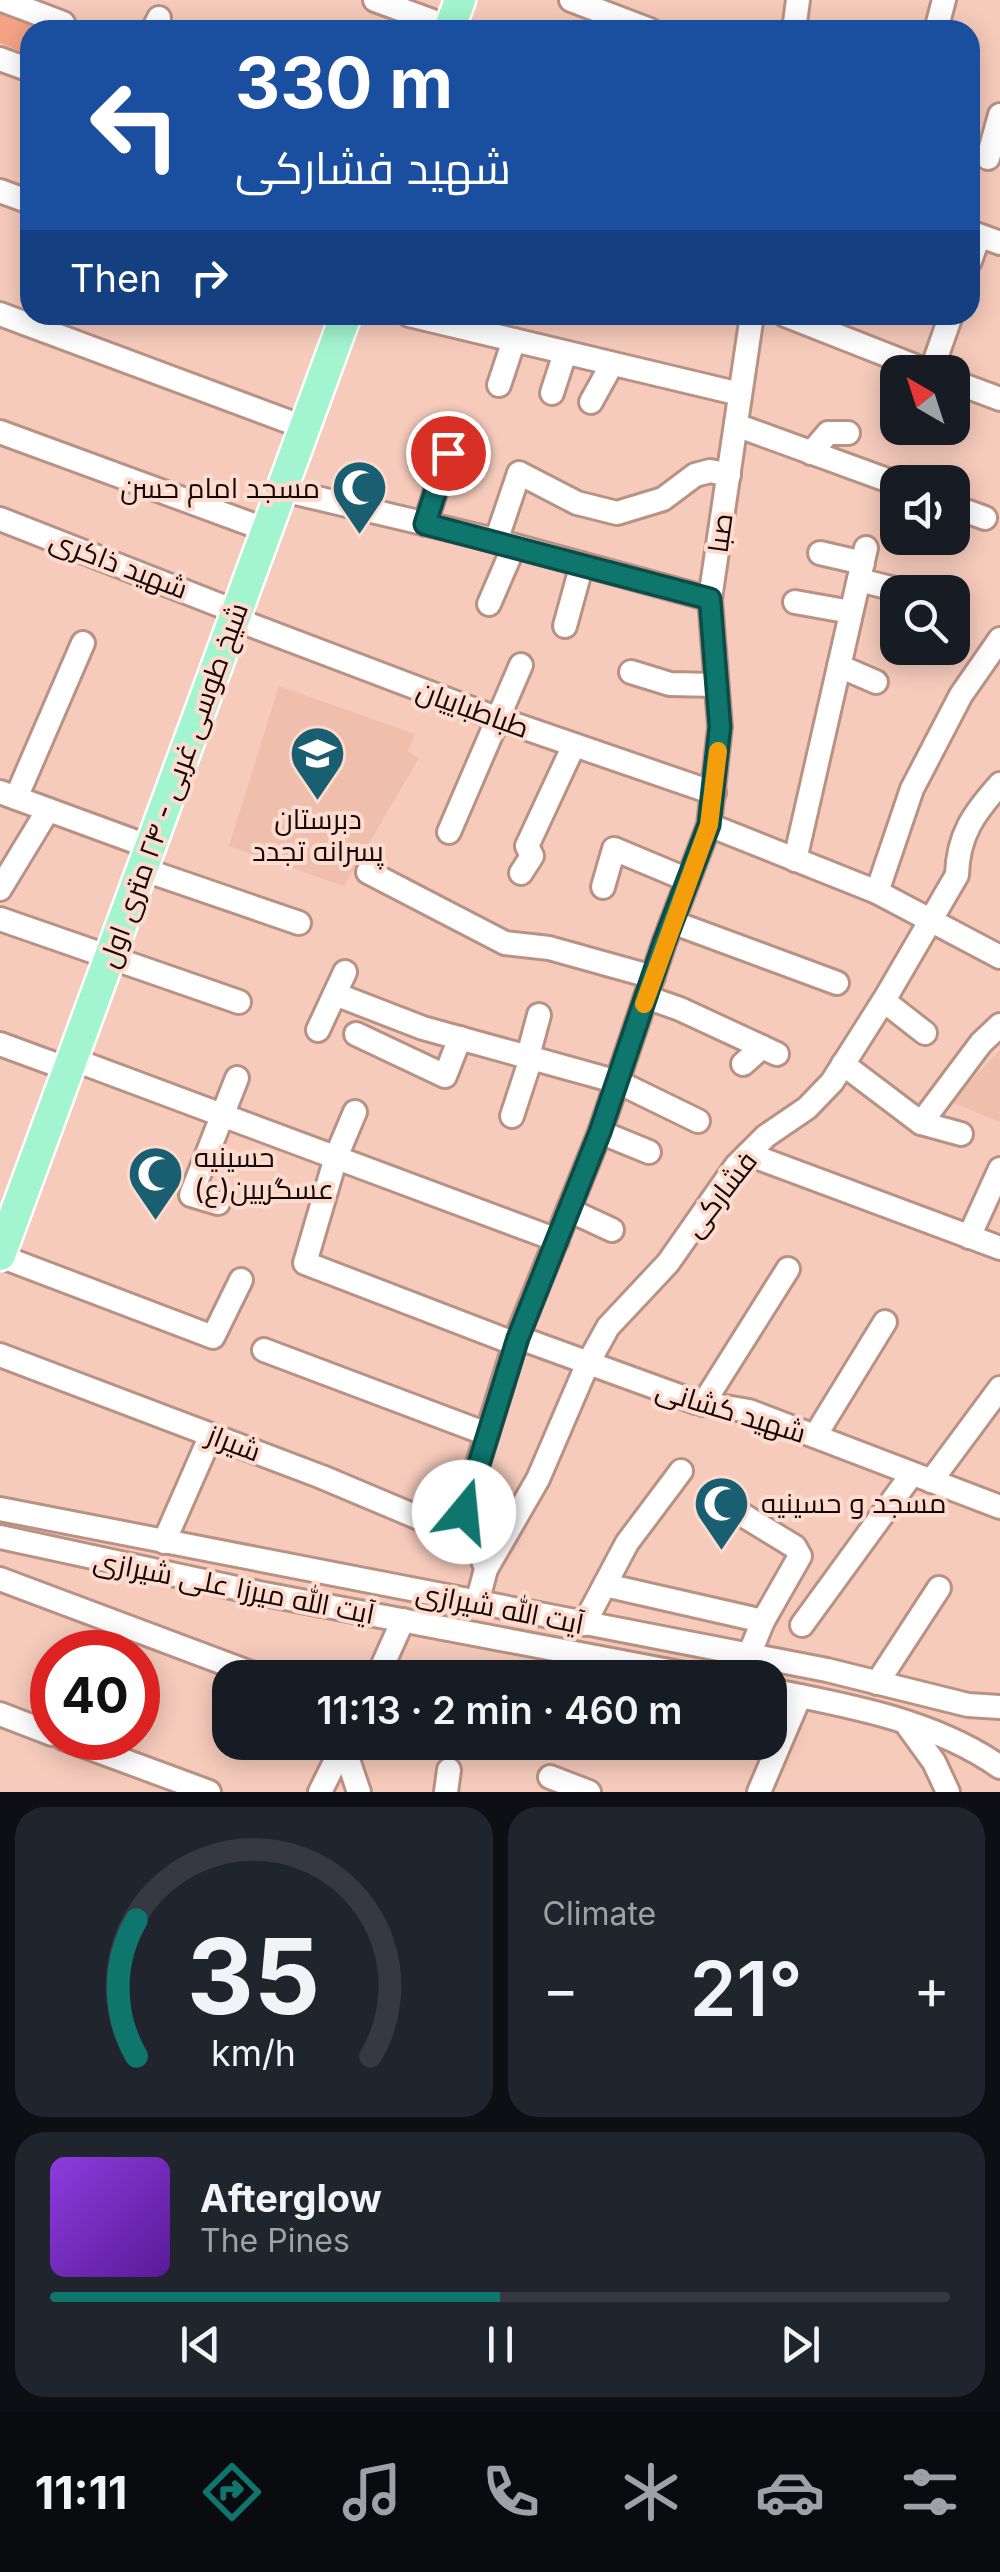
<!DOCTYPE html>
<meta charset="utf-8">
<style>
:root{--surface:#171b24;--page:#20242c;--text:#f1f3f6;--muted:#9ea1a6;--line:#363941;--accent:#0f766e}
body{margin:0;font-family:Inter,Cairo,sans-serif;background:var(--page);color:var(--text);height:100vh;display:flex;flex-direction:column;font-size:38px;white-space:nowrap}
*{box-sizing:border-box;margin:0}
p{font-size:32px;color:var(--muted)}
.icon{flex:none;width:55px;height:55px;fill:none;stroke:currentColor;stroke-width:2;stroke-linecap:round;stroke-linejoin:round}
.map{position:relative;height:1792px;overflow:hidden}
.panel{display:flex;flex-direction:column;gap:15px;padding:15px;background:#0d0f14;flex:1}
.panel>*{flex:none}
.guide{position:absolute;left:20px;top:20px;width:960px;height:305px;border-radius:30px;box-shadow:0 5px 25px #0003;background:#1a4fa0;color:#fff;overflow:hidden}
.needle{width:65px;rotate:321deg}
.tools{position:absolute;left:880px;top:355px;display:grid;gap:20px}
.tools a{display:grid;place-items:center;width:90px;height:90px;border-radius:20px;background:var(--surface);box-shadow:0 5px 25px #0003;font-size:50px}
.speed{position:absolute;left:30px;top:1630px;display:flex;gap:20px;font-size:50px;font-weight:700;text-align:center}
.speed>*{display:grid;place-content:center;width:130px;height:130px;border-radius:50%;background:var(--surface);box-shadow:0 5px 25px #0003;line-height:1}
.speed .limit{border:15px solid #d22;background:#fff;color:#111}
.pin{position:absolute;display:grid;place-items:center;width:85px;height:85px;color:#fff;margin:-42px;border:5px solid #fff;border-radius:50%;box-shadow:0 2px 10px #0007}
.me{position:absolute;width:110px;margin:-55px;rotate:17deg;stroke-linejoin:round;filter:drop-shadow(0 0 8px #0008)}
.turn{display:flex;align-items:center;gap:35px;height:210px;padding:0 50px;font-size:45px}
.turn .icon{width:130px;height:130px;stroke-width:2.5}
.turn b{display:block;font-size:70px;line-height:85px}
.then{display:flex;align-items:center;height:95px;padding:0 50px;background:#0003;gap:20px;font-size:38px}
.big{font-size:75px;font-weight:600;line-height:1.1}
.panel .card{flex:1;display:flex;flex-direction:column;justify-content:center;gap:15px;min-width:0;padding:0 35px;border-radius:30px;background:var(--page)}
.panel .dial{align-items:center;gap:0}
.dial svg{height:260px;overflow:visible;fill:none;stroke:var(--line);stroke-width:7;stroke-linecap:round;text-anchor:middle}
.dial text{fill:var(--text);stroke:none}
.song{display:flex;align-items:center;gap:30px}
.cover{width:120px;height:120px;border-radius:15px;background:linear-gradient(135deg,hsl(270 70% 55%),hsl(270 70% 35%))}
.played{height:10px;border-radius:5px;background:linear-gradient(90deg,var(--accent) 50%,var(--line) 50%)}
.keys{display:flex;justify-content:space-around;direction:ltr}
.heat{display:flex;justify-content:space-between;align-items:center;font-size:55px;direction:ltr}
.panel .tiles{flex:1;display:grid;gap:15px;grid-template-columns:1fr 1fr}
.card:last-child{grid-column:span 2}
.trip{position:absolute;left:212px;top:1660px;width:575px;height:100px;border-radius:30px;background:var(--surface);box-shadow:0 5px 25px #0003;font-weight:600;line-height:100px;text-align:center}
.tab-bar{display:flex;height:160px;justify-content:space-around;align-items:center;background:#090b0e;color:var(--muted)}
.tab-bar .icon{width:70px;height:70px}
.tab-bar .current{color:var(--accent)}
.tab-bar b{font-size:45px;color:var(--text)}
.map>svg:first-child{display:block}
.built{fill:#efbead}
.green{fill:#f5a385}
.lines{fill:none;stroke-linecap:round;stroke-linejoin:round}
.minor-casing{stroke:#ba9284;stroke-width:28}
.major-casing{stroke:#fff;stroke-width:35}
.minor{stroke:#fff;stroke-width:22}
.major{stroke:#a3f5cf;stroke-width:30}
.route-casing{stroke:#0a4d48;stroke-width:25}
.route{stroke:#0f766e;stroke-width:18}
.slow{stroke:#f59e0b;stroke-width:18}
.labels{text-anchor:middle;stroke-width:8;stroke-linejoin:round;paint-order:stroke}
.poi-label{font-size:28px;fill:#150804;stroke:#fddbce;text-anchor:start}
.street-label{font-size:28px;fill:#150804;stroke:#fddbce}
</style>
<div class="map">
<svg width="1000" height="1792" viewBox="0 0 1000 1792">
<rect width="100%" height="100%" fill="#f6cbbc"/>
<g class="built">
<polygon points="279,686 415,734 408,751 419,758 344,886 229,846"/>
<polygon points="1000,1050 1000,1122 951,1102"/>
</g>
<polygon class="green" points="0,10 53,30 30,30 30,55 0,43"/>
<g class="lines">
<defs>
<g id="minor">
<polyline points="2,0 63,23 66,30"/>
<polyline points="375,0 457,30"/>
<polyline points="571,0 650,30"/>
<polyline points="153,30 159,18"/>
<polyline points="794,30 798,0"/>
<polyline points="936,30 944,0"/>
<polyline points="0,59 30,70"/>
<polyline points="988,158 1000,115"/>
<polyline points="0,191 30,202"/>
<polyline points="970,232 1000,243"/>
<polyline points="970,261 979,236"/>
<polyline points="0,314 306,428"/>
<polyline points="409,315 740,394"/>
<polyline points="785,315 930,372"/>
<polyline points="931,372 951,315"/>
<polyline points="952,381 1000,399"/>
<polyline points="499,385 514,340"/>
<polyline points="552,393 565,353"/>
<polyline points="591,402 612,364"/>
<polyline points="736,425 898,484"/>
<polyline points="0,432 267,530"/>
<polyline points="811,453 828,433 848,433"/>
<polyline points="283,490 486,538 710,599"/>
<polyline points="952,506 985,518"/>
<polyline points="0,519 237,612"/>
<polyline points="425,524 448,453 471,457"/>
<polyline points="496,541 519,473 577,503 617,513 663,499 695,475 710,471 729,475"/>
<polyline points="820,553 863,563"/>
<polyline points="859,580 907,592"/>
<polyline points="795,602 851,612"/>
<polyline points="489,604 514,546"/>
<polyline points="235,619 496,718 714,793"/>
<polyline points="565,626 582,564"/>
<polyline points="839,666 876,682"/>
<polyline points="631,672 670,684 716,685"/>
<polyline points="0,792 150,847"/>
<polyline points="16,798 83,643"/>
<polyline points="709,825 877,892 1000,957"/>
<polyline points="449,832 521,665"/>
<polyline points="795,860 866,548"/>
<polyline points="142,869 299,923"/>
<polyline points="368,872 505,943 549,948 653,977"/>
<polyline points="521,873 532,856 527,846 574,745"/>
<polyline points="603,887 614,849 688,880"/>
<polyline points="0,889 48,810"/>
<polyline points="877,892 912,789 961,695 1000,639"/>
<polyline points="0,919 239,1002"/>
<polyline points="672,922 837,983"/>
<polyline points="335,994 423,1028 618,1082 698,1121"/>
<polyline points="646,997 680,1009 777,1054"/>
<polyline points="884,1001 925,1033"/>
<polyline points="318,1030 345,972"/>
<polyline points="356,1034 445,1076 460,1038"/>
<polyline points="0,1044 68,1069"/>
<polyline points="528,1056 539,1015"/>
<polyline points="72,1059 557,1240"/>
<polyline points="743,1064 762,1047"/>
<polyline points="843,1064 921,1123 961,1134"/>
<polyline points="355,1112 336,1157 305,1263 516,1344"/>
<polyline points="512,1116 531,1058"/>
<polyline points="921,1123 981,1043 1000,1025"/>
<polyline points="600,1132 649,1152"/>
<polyline points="748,1154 1000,1248"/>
<polyline points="218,1203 191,1195 237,1078"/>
<polyline points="569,1210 612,1230"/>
<polyline points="969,1237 1000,1169"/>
<polyline points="0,1256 213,1337 241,1280"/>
<polyline points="517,1337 696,1402 749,1411 1000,1507"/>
<polyline points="264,1350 487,1434"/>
<polyline points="0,1355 322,1477 450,1531 466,1529"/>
<polyline points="703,1404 788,1269"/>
<polyline points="815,1436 885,1322"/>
<polyline points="931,1481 1000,1388"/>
<polyline points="0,1509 827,1670 968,1705 1000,1707"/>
<polyline points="741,1514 795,1547 800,1556 763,1621 749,1655"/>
<polyline points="0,1537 259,1593 706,1678"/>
<polyline points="164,1542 211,1435"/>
<path d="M486 1569 538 1479 587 1365 608 1327 668 1263 736 1166 766 1136 807 1108 832 1082 886 997 957 875C958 835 974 813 1000 784"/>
<polyline points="0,1579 264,1678"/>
<polyline points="605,1585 763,1621"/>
<polyline points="477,1603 486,1569 481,1554 466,1529 464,1511 476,1470 517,1337 600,1132 664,943 709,825 720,727 710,599 752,315"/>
<polyline points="584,1624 627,1543 681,1471"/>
<polyline points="802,1625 912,1474"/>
<polyline points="377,1678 403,1620"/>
<polyline points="877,1683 939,1588"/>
<path d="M770 1690C847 1705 935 1721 1000 1767"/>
<polyline points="0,1714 52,1734"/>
<polyline points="905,1722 934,1762 948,1792"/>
<polyline points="63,1738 209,1792"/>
<polyline points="343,1745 359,1792"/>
<polyline points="550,1777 589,1792"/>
<polyline points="320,1792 345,1742"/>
<polyline points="446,1792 449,1770"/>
<polyline points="759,1792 800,1696"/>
</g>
<g id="major">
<polyline points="449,30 460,0"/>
<polyline points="0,1255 346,315"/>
</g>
</defs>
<use href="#minor" class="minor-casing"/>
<use href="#major" class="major-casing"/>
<use href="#minor" class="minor"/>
<use href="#major" class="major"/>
</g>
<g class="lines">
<defs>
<polyline id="route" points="448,453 425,524 710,599 720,727 709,825 664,943 600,1132 518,1338 464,1512"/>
</defs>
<use href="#route" class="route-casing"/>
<use href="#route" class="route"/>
<polyline class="slow" points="644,1004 709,825 718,751"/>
</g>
<defs>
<symbol id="mosque-pin" viewBox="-11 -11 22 30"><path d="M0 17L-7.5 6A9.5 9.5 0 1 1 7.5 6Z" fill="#1a5e71" stroke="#fddbce"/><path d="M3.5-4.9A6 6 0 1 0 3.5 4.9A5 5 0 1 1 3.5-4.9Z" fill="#fff"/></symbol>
<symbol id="school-pin" viewBox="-11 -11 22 30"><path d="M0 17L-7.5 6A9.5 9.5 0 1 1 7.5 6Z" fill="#1a5e71" stroke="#fddbce"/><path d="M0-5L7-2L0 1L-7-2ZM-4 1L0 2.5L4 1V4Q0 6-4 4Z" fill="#fff"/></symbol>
</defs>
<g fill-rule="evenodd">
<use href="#mosque-pin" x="328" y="456" width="63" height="86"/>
<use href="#school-pin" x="286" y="722" width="63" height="86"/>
<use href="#mosque-pin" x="124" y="1142" width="63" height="86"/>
<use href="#mosque-pin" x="690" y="1472" width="63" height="86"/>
</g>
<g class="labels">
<g class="poi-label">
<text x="320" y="498" text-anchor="end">مسجد امام حسن</text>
<text x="318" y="829" text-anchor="middle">دبرستان<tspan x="318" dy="32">پسرانه تجدد</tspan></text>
<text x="194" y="1167">حسینیه<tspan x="194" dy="32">عسگریین(ع)</tspan></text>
<text x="761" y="1513">مسجد و حسینیه</text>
</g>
<g class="street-label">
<text transform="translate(720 533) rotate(-82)" y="10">صبا</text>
<text transform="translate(119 564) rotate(21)" y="10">شهید ذاکری</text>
<text transform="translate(473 709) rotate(20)" y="10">طباطباییان</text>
<text transform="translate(173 785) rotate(-70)" y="10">شیخ طوسی غربی - ۲۴ متری اول</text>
<text transform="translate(720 1194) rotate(-52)" y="10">فشارکی</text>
<text transform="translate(731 1411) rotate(17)" y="10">شهید کشانی</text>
<text transform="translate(234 1443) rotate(21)" y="10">شیراز</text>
<text transform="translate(234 1587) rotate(11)" y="10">آیت الله میرزا علی شیرازی</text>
<text transform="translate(500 1608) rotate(11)" y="10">آیت الله شیرازی</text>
</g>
</g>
</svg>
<div class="tools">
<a><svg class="needle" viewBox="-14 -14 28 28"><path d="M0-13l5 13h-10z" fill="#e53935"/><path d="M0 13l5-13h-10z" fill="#9ea1a6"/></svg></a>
<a><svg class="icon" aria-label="sound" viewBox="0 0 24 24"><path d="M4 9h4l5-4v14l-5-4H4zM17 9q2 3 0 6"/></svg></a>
<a><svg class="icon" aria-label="search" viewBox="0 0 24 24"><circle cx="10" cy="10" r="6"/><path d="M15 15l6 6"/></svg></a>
</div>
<div class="speed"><div class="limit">40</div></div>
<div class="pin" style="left:448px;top:453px;background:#d93025"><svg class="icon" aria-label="arrive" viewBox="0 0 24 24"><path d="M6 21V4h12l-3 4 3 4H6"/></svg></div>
<svg class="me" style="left:464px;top:1512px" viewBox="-20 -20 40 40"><circle r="19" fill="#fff"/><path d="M0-13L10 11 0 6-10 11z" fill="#0f766e"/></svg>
<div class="trip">11:13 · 2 min · 460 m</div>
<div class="guide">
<div class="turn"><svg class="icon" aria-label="left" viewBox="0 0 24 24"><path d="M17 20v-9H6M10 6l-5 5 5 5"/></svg><div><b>330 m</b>شهید فشارکی</div></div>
<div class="then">Then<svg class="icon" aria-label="right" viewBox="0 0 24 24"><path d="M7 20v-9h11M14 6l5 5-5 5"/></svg></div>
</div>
</div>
<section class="panel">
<div class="tiles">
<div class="card dial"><svg viewBox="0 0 100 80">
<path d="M14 69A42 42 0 1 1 86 69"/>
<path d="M14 69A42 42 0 0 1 14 27" stroke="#0f766e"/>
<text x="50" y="56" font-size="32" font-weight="700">35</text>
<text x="50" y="72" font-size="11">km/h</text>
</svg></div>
<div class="card"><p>Climate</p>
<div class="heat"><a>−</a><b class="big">21°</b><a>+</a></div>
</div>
<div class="card">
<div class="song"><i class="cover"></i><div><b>Afterglow</b><p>The Pines</p></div></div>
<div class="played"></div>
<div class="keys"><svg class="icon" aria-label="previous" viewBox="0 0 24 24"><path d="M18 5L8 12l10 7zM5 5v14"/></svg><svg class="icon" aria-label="pause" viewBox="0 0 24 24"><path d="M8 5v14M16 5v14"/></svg><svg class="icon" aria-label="next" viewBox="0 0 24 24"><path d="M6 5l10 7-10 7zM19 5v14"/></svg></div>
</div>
</div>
</section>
<nav class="tab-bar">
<b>11:11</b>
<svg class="icon current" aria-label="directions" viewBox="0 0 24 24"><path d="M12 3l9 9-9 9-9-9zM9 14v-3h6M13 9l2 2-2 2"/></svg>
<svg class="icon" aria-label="music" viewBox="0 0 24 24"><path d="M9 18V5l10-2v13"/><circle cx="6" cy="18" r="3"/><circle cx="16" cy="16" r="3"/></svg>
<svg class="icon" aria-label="phone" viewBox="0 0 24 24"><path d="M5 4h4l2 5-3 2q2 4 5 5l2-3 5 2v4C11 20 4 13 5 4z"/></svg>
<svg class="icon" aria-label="climate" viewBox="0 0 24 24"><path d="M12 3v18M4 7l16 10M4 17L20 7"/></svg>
<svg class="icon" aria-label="car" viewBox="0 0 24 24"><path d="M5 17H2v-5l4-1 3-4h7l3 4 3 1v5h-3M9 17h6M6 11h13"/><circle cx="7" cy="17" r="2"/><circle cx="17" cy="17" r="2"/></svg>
<svg class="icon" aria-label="filters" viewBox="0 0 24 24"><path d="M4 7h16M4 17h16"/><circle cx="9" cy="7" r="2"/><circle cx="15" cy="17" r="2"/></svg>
</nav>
